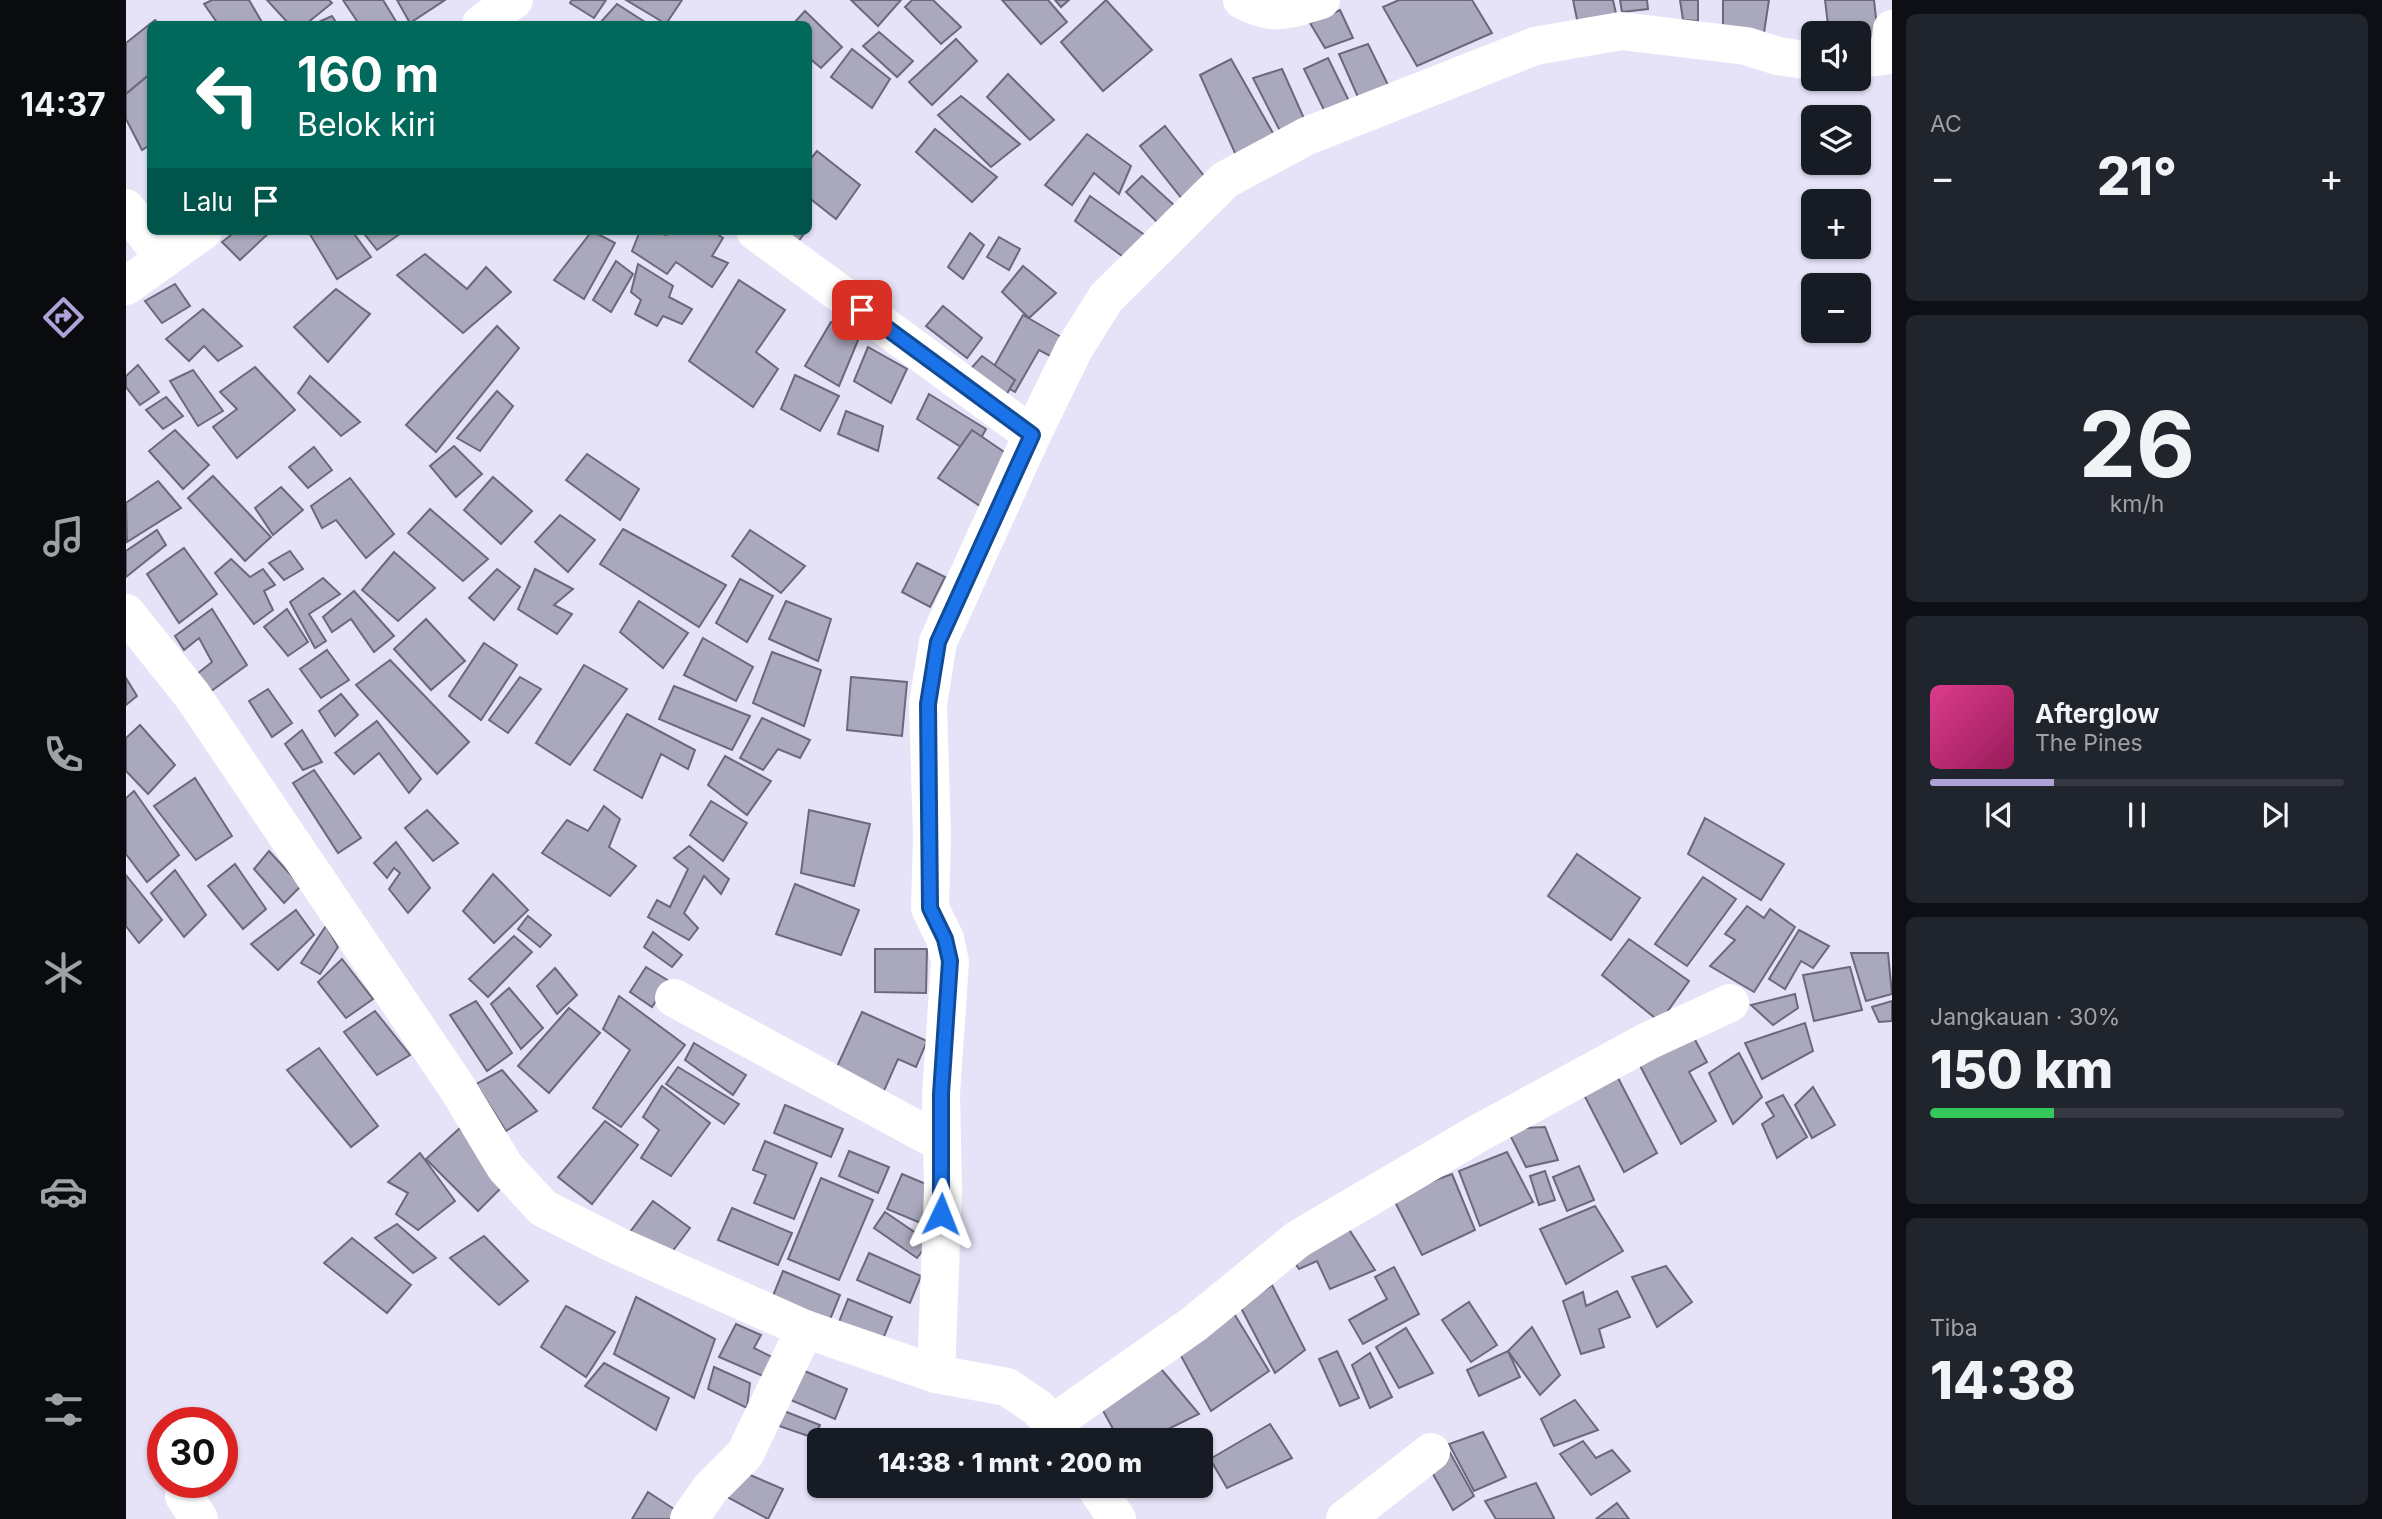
<!DOCTYPE html>
<html lang="id">
<meta charset="utf-8">
<style>
:root{--surface:#171b24;--page:#20242c;--text:#f1f3f6;--muted:#9ea1a6;--line:#363941;--accent:#b0a2d9}
body{margin:0;font-family:Inter,sans-serif;background:var(--page);color:var(--text);height:100vh;display:flex;flex-direction:column;font-size:26px;white-space:nowrap}
*{box-sizing:border-box;margin:0}
p{font-size:23px;color:var(--muted)}
.icon{flex:none;width:38px;height:38px;fill:none;stroke:currentColor;stroke-width:2;stroke-linecap:round;stroke-linejoin:round}
.map{position:relative;flex:1;overflow:hidden}
.side{display:flex;flex-direction:column;gap:14px;padding:14px;background:#0d0f14;width:490px}
.side>*{flex:none}
.guide{position:absolute;left:21px;top:21px;width:665px;height:214px;border-radius:10px;box-shadow:0 2px 5px #0004;background:#00695c;color:#fff;overflow:hidden}
.controls{position:absolute;left:1675px;top:21px;display:grid;gap:14px}
.controls a{display:grid;place-items:center;width:70px;height:70px;border-radius:10px;background:var(--surface);box-shadow:0 2px 5px #0004;font-size:35px}
.speed{position:absolute;left:21px;top:1407px;display:flex;gap:14px;font-size:35px;font-weight:700;text-align:center}
.speed>*{display:grid;place-content:center;width:91px;height:91px;border-radius:50%;background:var(--surface);box-shadow:0 2px 5px #0004;line-height:1}
.speed .limit{border:10px solid #d22;background:#fff;color:#111}
.pin{position:absolute;display:grid;place-items:center;width:60px;height:60px;color:#fff;margin:-30px;border-radius:14px;box-shadow:0 4px 10px #0006}
.me{position:absolute;width:77px;margin:-38px;rotate:2deg;stroke-linejoin:round;filter:drop-shadow(0 0 5px #0008)}
.turn{display:flex;align-items:center;gap:24px;height:147px;padding:0 35px;font-size:32px}
.turn .icon{width:91px;height:91px;stroke-width:2.5}
.turn b{display:block;font-size:49px;line-height:60px}
.then{display:flex;align-items:center;height:66px;padding:0 35px;background:#0003;gap:14px;font-size:26px}
.big{font-size:52px;font-weight:800;line-height:1.1}
.side .widget{flex:1;display:flex;flex-direction:column;justify-content:center;gap:10px;min-width:0;padding:0 24px;border-radius:10px;background:var(--page)}
.side .dial{align-items:center;gap:0}
.dial b{font-size:91px;line-height:1}
.song{display:flex;align-items:center;gap:21px}
.cover{width:84px;height:84px;border-radius:10px;background:linear-gradient(135deg,hsl(330 70% 55%),hsl(330 70% 35%))}
.played{height:7px;border-radius:4px;background:linear-gradient(90deg,var(--accent) 30%,var(--line) 30%)}
.keys{display:flex;justify-content:space-around;direction:ltr}
.heat{display:flex;justify-content:space-between;align-items:center;font-size:38px;direction:ltr}
.charge{height:10px;border-radius:5px;background:linear-gradient(90deg,#34c759 30%,var(--line) 0)}
.trip{position:absolute;left:681px;top:1428px;width:406px;height:70px;border-radius:10px;background:var(--surface);box-shadow:0 2px 5px #0004;font-weight:800;line-height:70px;text-align:center}
main{display:flex;flex:1;min-height:0}
.tab-bar{display:flex;flex-direction:column;width:126px;justify-content:space-around;align-items:center;background:#090b0e;color:var(--muted)}
.tab-bar .icon{width:49px;height:49px}
.tab-bar .active{color:var(--accent)}
.tab-bar b{font-size:32px;color:var(--text)}
.map>svg:first-child{display:block}
.building{fill:#aaa8bc;stroke:#6a687a;stroke-width:2}
.lines{fill:none;stroke-linecap:round;stroke-linejoin:round}
.minor{stroke:#fff;stroke-width:38}
.route-casing{stroke:#114b97;stroke-width:18}
.route{stroke:#1a73e8;stroke-width:12}
</style>
<main>
<nav class="tab-bar">
<b>14:37</b>
<svg class="icon active" aria-label="directions" viewBox="0 0 24 24"><path d="M12 3l9 9-9 9-9-9zM9 14v-3h6M13 9l2 2-2 2"/></svg>
<svg class="icon" aria-label="music" viewBox="0 0 24 24"><path d="M9 18V5l10-2v13"/><circle cx="6" cy="18" r="3"/><circle cx="16" cy="16" r="3"/></svg>
<svg class="icon" aria-label="phone" viewBox="0 0 24 24"><path d="M5 4h4l2 5-3 2q2 4 5 5l2-3 5 2v4C11 20 4 13 5 4z"/></svg>
<svg class="icon" aria-label="climate" viewBox="0 0 24 24"><path d="M12 3v18M4 7l16 10M4 17L20 7"/></svg>
<svg class="icon" aria-label="car" viewBox="0 0 24 24"><path d="M5 17H2v-5l4-1 3-4h7l3 4 3 1v5h-3M9 17h6M6 11h13"/><circle cx="7" cy="17" r="2"/><circle cx="17" cy="17" r="2"/></svg>
<svg class="icon" aria-label="filters" viewBox="0 0 24 24"><path d="M4 7h16M4 17h16"/><circle cx="9" cy="7" r="2"/><circle cx="15" cy="17" r="2"/></svg>
</nav>
<div class="map">
<svg width="1766" height="1519" viewBox="0 0 1766 1519">
<rect width="100%" height="100%" fill="#e6e3f8"/>
<g class="building">
<polygon points="86,0 123,0 137,24 92,24 78,4"/>
<polygon points="141,0 203,0 206,3 180,24 163,24"/>
<polygon points="217,0 257,0 271,23 233,24"/>
<polygon points="271,0 319,0 284,23"/>
<polygon points="446,0 480,0 468,18 444,3"/>
<polygon points="500,0 556,0 540,24"/>
<polygon points="725,0 775,0 752,26"/>
<polygon points="786,0 807,0 835,27 815,44 779,7"/>
<polygon points="876,0 922,0 941,22 915,44"/>
<polygon points="929,0 943,0 935,7"/>
<polygon points="980,0 1026,50 977,91 935,42"/>
<polygon points="1273,0 1346,0 1366,33 1291,66 1257,7"/>
<polygon points="1447,0 1487,0 1491,18 1453,29"/>
<polygon points="1494,0 1521,0 1522,9 1496,12"/>
<polygon points="1554,0 1572,0 1572,21 1557,20"/>
<polygon points="1597,0 1643,0 1637,39 1597,32"/>
<polygon points="1699,0 1748,0 1753,46 1732,46 1732,33 1703,33"/>
<polygon points="491,4 522,24 473,24"/>
<polygon points="1214,10 1227,38 1199,48 1184,23"/>
<polygon points="679,11 716,47 695,68 682,57 682,24 667,24"/>
<polygon points="206,16 211,24 188,24"/>
<polygon points="29,20 33,24 24,24 24,74 0,94 0,43"/>
<polygon points="753,32 787,61 771,77 737,46"/>
<polygon points="830,39 851,61 806,105 783,82"/>
<polygon points="1242,44 1265,91 1235,104 1213,54"/>
<polygon points="726,49 764,79 746,108 705,77"/>
<polygon points="1202,58 1224,103 1199,112 1178,69"/>
<polygon points="1105,59 1152,142 1113,162 1074,75"/>
<polygon points="1156,69 1180,123 1156,135 1127,78"/>
<polygon points="24,74 24,145 16,150 0,119 0,94"/>
<polygon points="882,74 928,120 904,140 861,97"/>
<polygon points="835,96 894,144 865,167 812,115"/>
<polygon points="1039,126 1082,181 1057,200 1014,146"/>
<polygon points="809,129 871,177 846,202 790,152"/>
<polygon points="961,134 1005,166 993,194 968,173 946,205 919,185"/>
<polygon points="691,151 734,185 710,219 682,197 682,162"/>
<polygon points="1016,176 1049,206 1031,222 1000,192"/>
<polygon points="964,196 1020,236 1000,259 949,221"/>
<polygon points="110,231 145,231 114,260 96,242"/>
<polygon points="182,231 226,231 245,257 211,279"/>
<polygon points="236,231 278,231 251,250"/>
<polygon points="466,231 489,243 458,299 428,280"/>
<polygon points="514,231 531,231 540,235 544,231 587,231 597,238 586,256 602,263 586,287 550,262 541,274 506,251"/>
<polygon points="643,231 680,231 666,250"/>
<polygon points="844,233 858,245 837,279 822,267"/>
<polygon points="873,237 894,249 883,270 861,257"/>
<polygon points="299,254 341,289 360,267 385,292 337,333 271,275"/>
<polygon points="490,261 507,274 485,312 467,300"/>
<polygon points="512,264 547,286 543,297 566,309 556,324 537,316 531,326 509,314 515,300 505,292"/>
<polygon points="897,266 930,293 903,318 876,292"/>
<polygon points="613,280 659,310 630,352 652,369 627,407 563,361"/>
<polygon points="49,284 64,306 36,323 19,301"/>
<polygon points="210,289 244,314 202,362 168,327"/>
<polygon points="817,306 856,338 841,358 800,326"/>
<polygon points="77,309 116,346 92,361 78,346 63,361 40,339"/>
<polygon points="897,315 937,338 926,357 913,350 889,392 862,377"/>
<polygon points="705,322 735,333 713,386 679,366"/>
<polygon points="371,326 393,348 310,452 280,425"/>
<polygon points="742,347 781,369 765,403 728,381"/>
<polygon points="856,356 889,380 876,402 840,374"/>
<polygon points="12,365 33,392 14,405 0,387 0,376"/>
<polygon points="129,367 169,410 111,458 87,427 111,409 94,392"/>
<polygon points="67,370 97,411 72,426 44,381"/>
<polygon points="669,375 713,396 694,431 655,409"/>
<polygon points="184,376 234,422 215,436 172,393"/>
<polygon points="371,391 387,406 354,451 331,438"/>
<polygon points="803,394 860,429 846,454 791,419"/>
<polygon points="40,397 57,416 37,429 20,410"/>
<polygon points="720,411 757,426 752,451 712,434"/>
<polygon points="49,430 83,465 57,489 23,451"/>
<polygon points="846,430 887,458 854,506 812,478"/>
<polygon points="328,446 356,474 330,497 304,466"/>
<polygon points="188,447 206,470 182,488 163,467"/>
<polygon points="461,454 513,489 494,520 440,480"/>
<polygon points="87,476 145,537 119,561 62,498"/>
<polygon points="367,477 406,511 375,544 338,510"/>
<polygon points="224,478 268,534 240,558 210,520 196,528 185,506"/>
<polygon points="32,481 55,508 1,542 0,503"/>
<polygon points="155,487 177,510 147,535 129,508"/>
<polygon points="304,509 362,559 337,581 282,533"/>
<polygon points="434,515 469,540 442,572 409,542"/>
<polygon points="497,529 600,585 573,627 474,564"/>
<polygon points="31,530 40,545 0,577 0,551"/>
<polygon points="624,530 679,566 655,593 606,556"/>
<polygon points="58,548 91,594 53,623 21,574"/>
<polygon points="164,551 177,569 158,580 143,563"/>
<polygon points="268,552 309,588 272,621 236,590"/>
<polygon points="105,559 124,577 137,569 149,585 138,591 147,610 128,624 89,573"/>
<polygon points="791,563 819,577 804,607 776,592"/>
<polygon points="371,569 394,587 368,620 343,598"/>
<polygon points="409,569 447,589 428,605 446,614 431,634 392,609"/>
<polygon points="197,578 214,594 183,614 200,641 189,648 164,602"/>
<polygon points="614,579 647,596 621,642 590,623"/>
<polygon points="228,591 268,636 248,652 225,619 206,632 197,617"/>
<polygon points="513,601 562,633 537,668 494,632"/>
<polygon points="660,601 705,619 692,661 643,639"/>
<polygon points="86,609 121,665 77,697 66,678 86,662 73,638 58,650 49,636"/>
<polygon points="161,609 182,642 162,656 138,627"/>
<polygon points="300,619 339,661 305,690 268,649"/>
<polygon points="577,638 627,667 610,701 558,675"/>
<polygon points="358,643 391,665 355,720 323,696"/>
<polygon points="201,650 223,680 195,698 174,669"/>
<polygon points="646,652 695,670 678,726 627,703"/>
<polygon points="264,660 343,742 311,774 230,685"/>
<polygon points="458,665 501,689 444,765 410,743"/>
<polygon points="394,677 415,689 382,733 363,720"/>
<polygon points="725,677 781,682 776,736 721,730"/>
<polygon points="0,678 11,696 0,705"/>
<polygon points="548,686 624,716 606,750 533,719"/>
<polygon points="142,689 166,723 146,737 123,701"/>
<polygon points="215,694 232,715 209,736 193,711"/>
<polygon points="501,714 569,750 562,769 535,754 516,798 468,770"/>
<polygon points="636,718 684,740 674,758 652,749 637,770 614,758"/>
<polygon points="251,721 295,779 283,793 253,753 228,774 209,753"/>
<polygon points="14,725 49,765 22,794 0,771 0,738"/>
<polygon points="176,730 196,762 177,770 159,744"/>
<polygon points="599,756 645,781 621,815 582,785"/>
<polygon points="188,770 235,838 212,853 167,783"/>
<polygon points="69,778 106,836 70,860 28,806"/>
<polygon points="8,791 53,855 21,882 0,854 0,798"/>
<polygon points="585,801 621,823 597,861 564,835"/>
<polygon points="478,806 494,819 483,847 510,866 484,896 416,853 441,820 462,831"/>
<polygon points="301,810 332,843 307,861 279,828"/>
<polygon points="683,810 744,824 728,886 675,873"/>
<polygon points="1579,818 1658,864 1635,900 1562,854"/>
<polygon points="270,842 304,888 282,913 263,889 274,873 268,868 261,878 248,863"/>
<polygon points="563,846 603,879 595,894 578,876 558,913 572,928 563,940 522,917 531,900 544,907 562,869 548,858"/>
<polygon points="143,851 175,886 158,903 128,869"/>
<polygon points="1451,854 1514,898 1485,940 1422,896"/>
<polygon points="109,864 140,909 117,929 82,886"/>
<polygon points="49,870 80,915 58,937 25,893"/>
<polygon points="367,874 402,910 368,943 337,911"/>
<polygon points="0,875 36,920 13,943 0,926"/>
<polygon points="1577,877 1610,899 1561,966 1529,944"/>
<polygon points="669,884 733,910 715,955 650,934"/>
<polygon points="1621,906 1638,918 1644,909 1669,927 1628,992 1584,966 1609,940 1599,934"/>
<polygon points="170,910 188,935 152,970 125,944"/>
<polygon points="402,916 425,935 414,947 392,929"/>
<polygon points="200,926 212,947 194,974 175,963"/>
<polygon points="1673,930 1703,946 1687,968 1675,961 1659,989 1643,979"/>
<polygon points="527,932 556,955 546,967 518,947"/>
<polygon points="388,936 406,952 362,997 343,979"/>
<polygon points="1503,939 1563,981 1534,1022 1476,975"/>
<polygon points="749,949 801,949 800,993 749,992"/>
<polygon points="1725,953 1762,953 1766,994 1740,1001"/>
<polygon points="216,959 247,999 220,1018 192,982"/>
<polygon points="520,967 543,981 526,1007 504,992"/>
<polygon points="1724,967 1736,1010 1688,1021 1677,975"/>
<polygon points="429,968 451,995 431,1014 411,986"/>
<polygon points="383,988 417,1028 395,1049 365,1004"/>
<polygon points="1669,994 1672,1008 1647,1025 1625,1005"/>
<polygon points="493,996 559,1045 495,1127 467,1108 504,1050 477,1029"/>
<polygon points="350,1001 386,1053 361,1071 324,1015"/>
<polygon points="1766,1001 1766,1021 1753,1022 1746,1007"/>
<polygon points="443,1008 474,1033 423,1093 392,1066"/>
<polygon points="249,1011 284,1055 251,1075 218,1032"/>
<polygon points="736,1012 801,1041 790,1067 772,1059 757,1093 709,1071"/>
<polygon points="1679,1023 1687,1051 1636,1079 1619,1043"/>
<polygon points="1567,1036 1581,1062 1563,1072 1590,1121 1555,1144 1511,1060"/>
<polygon points="568,1043 620,1075 607,1095 559,1060"/>
<polygon points="193,1048 252,1126 225,1147 161,1070"/>
<polygon points="1613,1053 1636,1097 1607,1124 1583,1073"/>
<polygon points="552,1067 613,1104 598,1124 540,1084"/>
<polygon points="376,1070 411,1111 380,1131 350,1084"/>
<polygon points="1491,1076 1531,1153 1498,1172 1457,1093"/>
<polygon points="536,1086 584,1123 545,1176 515,1158 533,1130 517,1117"/>
<polygon points="1687,1087 1709,1125 1686,1138 1669,1105"/>
<polygon points="1657,1095 1681,1137 1651,1158 1636,1124 1648,1116 1640,1103"/>
<polygon points="659,1105 717,1129 705,1157 648,1133"/>
<polygon points="479,1121 512,1145 466,1204 432,1177"/>
<polygon points="1419,1127 1432,1160 1400,1167 1381,1129"/>
<polygon points="334,1128 379,1184 352,1211 300,1159"/>
<polygon points="639,1141 691,1163 668,1219 628,1203 640,1175 627,1170"/>
<polygon points="723,1151 763,1167 752,1193 713,1176"/>
<polygon points="1381,1152 1407,1202 1354,1226 1333,1171"/>
<polygon points="294,1153 329,1201 292,1230 270,1214 282,1193 262,1182"/>
<polygon points="1453,1166 1468,1200 1441,1211 1427,1177"/>
<polygon points="1419,1171 1429,1200 1413,1205 1404,1176"/>
<polygon points="776,1174 812,1189 797,1224 761,1209"/>
<polygon points="1326,1174 1349,1230 1296,1255 1266,1196"/>
<polygon points="695,1178 747,1200 713,1280 662,1259"/>
<polygon points="527,1201 564,1228 543,1256 504,1232"/>
<polygon points="1469,1206 1497,1251 1440,1284 1414,1229"/>
<polygon points="606,1208 666,1233 652,1265 592,1240"/>
<polygon points="759,1212 803,1242 791,1258 748,1228"/>
<polygon points="1219,1223 1249,1270 1204,1289 1191,1261 1173,1269 1165,1257"/>
<polygon points="271,1224 310,1258 287,1273 249,1238"/>
<polygon points="358,1236 402,1281 373,1305 324,1258"/>
<polygon points="226,1238 285,1285 261,1313 198,1263"/>
<polygon points="743,1253 795,1276 784,1303 731,1280"/>
<polygon points="1540,1266 1566,1302 1531,1327 1506,1277"/>
<polygon points="1268,1267 1293,1314 1237,1344 1223,1320 1261,1299 1249,1277"/>
<polygon points="657,1271 714,1295 699,1332 642,1308"/>
<polygon points="1146,1285 1179,1350 1149,1373 1114,1306"/>
<polygon points="1491,1291 1504,1317 1473,1329 1478,1347 1455,1354 1437,1301 1457,1292 1460,1306"/>
<polygon points="510,1297 589,1339 568,1398 488,1354"/>
<polygon points="722,1299 766,1317 752,1351 709,1332"/>
<polygon points="1343,1302 1371,1345 1345,1362 1316,1320"/>
<polygon points="440,1306 489,1332 460,1377 415,1347"/>
<polygon points="1107,1312 1143,1371 1085,1411 1048,1343"/>
<polygon points="610,1324 635,1335 628,1348 648,1358 637,1376 593,1357"/>
<polygon points="1406,1327 1434,1375 1414,1395 1382,1351"/>
<polygon points="1280,1328 1307,1373 1273,1388 1250,1347"/>
<polygon points="1211,1351 1233,1398 1214,1406 1193,1359"/>
<polygon points="1382,1351 1394,1377 1353,1396 1341,1370"/>
<polygon points="1244,1353 1266,1397 1244,1408 1226,1365"/>
<polygon points="478,1363 543,1398 530,1430 459,1386"/>
<polygon points="1030,1363 1073,1414 1020,1440 993,1440 974,1405"/>
<polygon points="588,1367 624,1383 621,1408 582,1389"/>
<polygon points="674,1369 721,1389 709,1419 660,1398"/>
<polygon points="1449,1400 1472,1430 1428,1446 1415,1419"/>
<polygon points="658,1411 694,1425 688,1438 653,1426"/>
<polygon points="1144,1424 1166,1458 1101,1488 1084,1459"/>
<polygon points="1357,1432 1380,1477 1348,1491 1323,1444"/>
<polygon points="1457,1441 1470,1458 1486,1450 1504,1471 1465,1495 1434,1454"/>
<polygon points="1323,1451 1348,1496 1327,1510 1302,1465"/>
<polygon points="617,1472 657,1489 642,1519 601,1497"/>
<polygon points="1410,1483 1428,1518 1425,1519 1370,1519 1359,1501"/>
<polygon points="522,1492 551,1511 546,1519 506,1519"/>
<polygon points="1491,1503 1503,1519 1470,1519"/>
</g>
<g class="lines">
<g class="minor">
<path d="M1116 0C1148 17 1161 10 1195 0"/>
<polyline points="355,24 388,0"/>
<polyline points="1732,59 1758,56 1763,51 1766,29"/>
<polyline points="0,208 38,259"/>
<polyline points="629,231 906,435"/>
<polyline points="0,286 77,231"/>
<polyline points="0,613 66,695 332,1089 379,1167 417,1208 488,1244 679,1329 810,1374 881,1387 912,1408 939,1440"/>
<polyline points="548,998 814,1142"/>
<polyline points="810,1374 817,1190 815,1094 824,962 819,939 804,908 806,836 802,704 812,642 906,435 948,349 980,298 1099,180 1181,136 1409,46 1495,31 1620,46 1652,56 1687,61"/>
<polyline points="926,1424 1068,1324 1172,1239 1351,1134 1522,1041 1604,1003"/>
<polyline points="969,1486 991,1519"/>
<polyline points="58,1496 73,1519"/>
<polyline points="563,1519 584,1489 619,1454 679,1329"/>
<polyline points="1219,1519 1305,1452"/>
</g>
</g>
<g class="lines">
<defs>
<polyline id="route" points="736,310 906,435 812,642 802,704 804,908 819,939 824,961 815,1094 815,1214"/>
</defs>
<use href="#route" class="route-casing"/>
<use href="#route" class="route"/>
</g>
</svg>
<div class="controls">
<a><svg class="icon" aria-label="sound" viewBox="0 0 24 24"><path d="M4 9h4l5-4v14l-5-4H4zM17 9q2 3 0 6"/></svg></a>
<a><svg class="icon" aria-label="layers" viewBox="0 0 24 24"><path d="M12 4l9 5-9 5-9-5zM3 14l9 5 9-5"/></svg></a>
<a>+</a>
<a>−</a>
</div>
<div class="speed"><div class="limit">30</div></div>
<div class="pin" style="left:736px;top:310px;background:#d93025"><svg class="icon" aria-label="arrive" viewBox="0 0 24 24"><path d="M6 21V4h12l-3 4 3 4H6"/></svg></div>
<svg class="me" style="left:815px;top:1214px" viewBox="-20 -20 40 40"><path d="M0-17L14 15 0 8-14 15z" fill="#1a73e8" stroke="#fff" stroke-width="4"/></svg>
<div class="trip">14:38 · 1 mnt · 200 m</div>
<div class="guide">
<div class="turn"><svg class="icon" aria-label="left" viewBox="0 0 24 24"><path d="M17 20v-9H6M10 6l-5 5 5 5"/></svg><div><b>160 m</b>Belok kiri</div></div>
<div class="then">Lalu<svg class="icon" aria-label="arrive" viewBox="0 0 24 24"><path d="M6 21V4h12l-3 4 3 4H6"/></svg></div>
</div>
</div>
<section class="side">
<div class="widget"><p>AC</p>
<div class="heat"><a>−</a><b class="big">21°</b><a>+</a></div>
</div>
<div class="widget dial"><b>26</b><p>km/h</p></div>
<div class="widget">
<div class="song"><i class="cover"></i><div><b>Afterglow</b><p>The Pines</p></div></div>
<div class="played"></div>
<div class="keys"><svg class="icon" aria-label="previous" viewBox="0 0 24 24"><path d="M18 5L8 12l10 7zM5 5v14"/></svg><svg class="icon" aria-label="pause" viewBox="0 0 24 24"><path d="M8 5v14M16 5v14"/></svg><svg class="icon" aria-label="next" viewBox="0 0 24 24"><path d="M6 5l10 7-10 7zM19 5v14"/></svg></div>
</div>
<div class="widget"><p>Jangkauan · 30%</p><b class="big">150 km</b><div class="charge"></div></div>
<div class="widget"><p>Tiba</p><b class="big">14:38</b></div>
</section>
</main>
